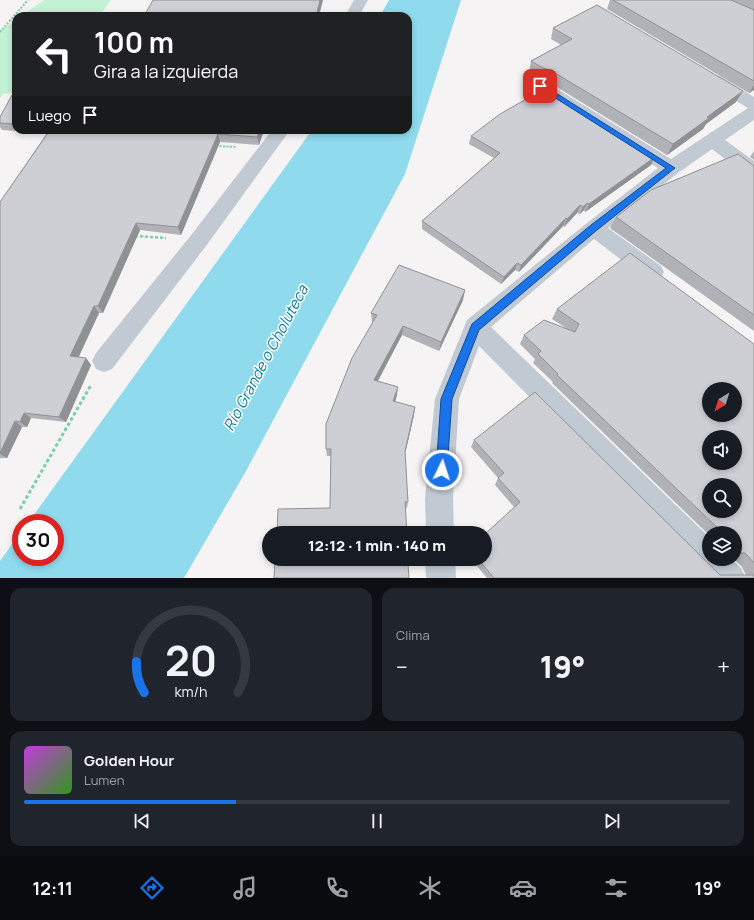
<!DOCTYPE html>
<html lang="es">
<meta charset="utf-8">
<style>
:root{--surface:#171b24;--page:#20242c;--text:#f1f3f6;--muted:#9ea1a6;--line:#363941;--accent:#1a73e8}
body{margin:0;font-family:Manrope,sans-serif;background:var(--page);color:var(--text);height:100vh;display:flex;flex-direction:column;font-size:15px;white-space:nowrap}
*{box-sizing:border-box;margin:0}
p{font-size:13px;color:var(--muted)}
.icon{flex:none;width:22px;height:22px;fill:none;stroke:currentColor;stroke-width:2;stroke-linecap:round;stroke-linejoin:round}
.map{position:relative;height:578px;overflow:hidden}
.panel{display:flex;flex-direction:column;gap:10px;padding:10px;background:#0d0f14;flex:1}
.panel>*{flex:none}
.top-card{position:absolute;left:12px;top:12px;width:400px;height:122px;border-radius:12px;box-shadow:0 2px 6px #0003;background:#202124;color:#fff;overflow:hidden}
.needle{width:26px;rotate:218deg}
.buttons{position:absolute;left:702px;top:382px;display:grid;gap:8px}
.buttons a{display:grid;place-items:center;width:40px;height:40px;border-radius:50%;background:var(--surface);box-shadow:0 2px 6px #0003;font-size:20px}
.speed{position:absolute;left:12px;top:514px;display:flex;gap:8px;font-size:20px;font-weight:700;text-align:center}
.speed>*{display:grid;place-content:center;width:52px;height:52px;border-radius:50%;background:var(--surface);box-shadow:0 2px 6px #0003;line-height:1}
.speed .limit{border:6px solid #d22;background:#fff;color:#111}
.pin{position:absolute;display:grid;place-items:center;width:34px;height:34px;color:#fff;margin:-17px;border-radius:8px;box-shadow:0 2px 6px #0006}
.me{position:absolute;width:44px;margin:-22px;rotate:4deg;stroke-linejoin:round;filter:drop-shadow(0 0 3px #0008)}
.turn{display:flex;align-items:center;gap:14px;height:84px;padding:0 16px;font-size:18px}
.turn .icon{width:52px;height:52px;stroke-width:2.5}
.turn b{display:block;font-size:28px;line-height:34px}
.then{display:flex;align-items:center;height:38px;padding:0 16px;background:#0003;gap:8px;font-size:15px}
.big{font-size:30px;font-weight:800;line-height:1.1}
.panel .tile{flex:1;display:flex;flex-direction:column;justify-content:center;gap:6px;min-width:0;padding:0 14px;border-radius:12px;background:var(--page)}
.panel .dial{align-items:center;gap:0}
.dial svg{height:104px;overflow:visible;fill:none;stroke:var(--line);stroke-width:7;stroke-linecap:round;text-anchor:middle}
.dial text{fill:var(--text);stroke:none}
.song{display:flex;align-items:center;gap:12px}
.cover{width:48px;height:48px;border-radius:6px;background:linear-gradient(135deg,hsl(290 70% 55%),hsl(110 70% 35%))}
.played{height:4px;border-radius:2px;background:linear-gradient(90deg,var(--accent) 30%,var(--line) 30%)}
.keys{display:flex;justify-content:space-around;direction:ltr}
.heat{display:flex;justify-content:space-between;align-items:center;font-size:22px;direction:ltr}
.panel .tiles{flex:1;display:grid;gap:10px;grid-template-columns:1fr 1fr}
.tile:last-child{grid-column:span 2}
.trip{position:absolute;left:262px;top:526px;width:230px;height:40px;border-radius:20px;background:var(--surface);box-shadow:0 2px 6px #0003;font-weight:800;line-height:40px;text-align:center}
.dock{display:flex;height:64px;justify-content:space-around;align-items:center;background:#090b0e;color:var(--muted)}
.dock .icon{width:28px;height:28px}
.dock .current{color:var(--accent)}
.dock b{font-size:18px;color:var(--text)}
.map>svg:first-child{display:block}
.green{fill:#c3f1d5}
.water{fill:#90daee}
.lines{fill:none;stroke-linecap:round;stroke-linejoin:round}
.path-far2{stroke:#7ad0a6;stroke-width:2;stroke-dasharray:2 1.5;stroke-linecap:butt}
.path-far1{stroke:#7ad0a6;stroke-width:2.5;stroke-dasharray:3 2;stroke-linecap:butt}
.path{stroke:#7ad0a6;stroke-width:3;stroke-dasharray:3.5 2.5;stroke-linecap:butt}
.minor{fill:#c1cad2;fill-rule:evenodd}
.wall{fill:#b0b2b7}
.shaded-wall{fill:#909195}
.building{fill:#cdcfd5;stroke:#909195;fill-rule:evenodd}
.route{fill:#1a73e8;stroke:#114b97}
.labels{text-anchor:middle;stroke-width:3;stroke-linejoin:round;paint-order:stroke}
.water-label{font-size:15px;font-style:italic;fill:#0c7c9b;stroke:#fff}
</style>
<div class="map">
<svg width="754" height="578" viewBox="0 0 754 578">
<rect width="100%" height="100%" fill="#f5f3f3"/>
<g class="green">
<polygon points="44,0 111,0 99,16 21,16"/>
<polygon points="16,20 16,92 3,94 0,98 0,31"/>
</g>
<polygon class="water" points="389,0 461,0 405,174 246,471 184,578 0,578 0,561 21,532 21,557 55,557 55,523 28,523 312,130 408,130 408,16 380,16"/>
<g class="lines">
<g class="path-far2">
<polyline points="0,32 28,0"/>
<polyline points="216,146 237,147"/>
</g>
<polyline class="path-far1" points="135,236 166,238"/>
<polyline class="path" points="20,509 91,385"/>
<g class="minor">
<polygon points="354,0 368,0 359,16 345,16"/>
<polygon points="714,75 720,76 754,97 754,120 725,140 754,161 754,178 747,176 712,149 678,173 608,228 661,266 664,272 661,278 653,281 645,278 594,239 491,327 709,537 709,559 732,559 741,568 746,578 710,578 479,346 459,399 453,498 454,533 426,533 425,498 435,399 467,320 587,223 658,168 534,90 532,86 534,82 540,81 546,82 671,159 748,108 708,84 706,80 708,76"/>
<polygon points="272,130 290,130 206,246 112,369 104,372 96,369 92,361 96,353 192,234"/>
<polygon points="425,559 455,559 456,578 426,578"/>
</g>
</g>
<g class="wall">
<polygon points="610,0 731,0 738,3 731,0 754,0 754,90 749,93 607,9"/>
<polygon points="553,28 736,102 706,124 703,129 667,155 547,81 540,80 529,73 531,61 561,45 551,39"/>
<polygon points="16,95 16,130 264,130 259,145 220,142 181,235 140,230 103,313 99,313 78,357 86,358 91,365 66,422 31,418 27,427 22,427 7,458 1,458 0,459 0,202 47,133 2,130 0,127 0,117"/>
<polygon points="471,136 655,157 651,165 585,212 584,210 580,214 577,213 564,227 563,226 519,272 515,270 501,284 422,229 422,221 494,158 469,144"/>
<polygon points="754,151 754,160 750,157"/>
<polygon points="754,166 754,331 610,228 616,217"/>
<polygon points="463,300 439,351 402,335 378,381 397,395 395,402 414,415 405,454 408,502 407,508 330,508 331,456 327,456 326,449 373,323 372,322 371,313"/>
<polygon points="557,309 754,344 754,578 487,578 471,559 485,559 514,507 495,485 498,478 471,447 474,440 720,575 746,575 742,567 734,559 735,559 735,533 709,533 709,535 552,383 553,382 533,363 535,359 520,344 524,335 566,328 552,319"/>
</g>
<g class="shaded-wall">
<polygon points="320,0 323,0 319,16 316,16"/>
<polygon points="754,85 754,90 749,93"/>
<polygon points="743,91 736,102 706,124 703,129 667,155 673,144 707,117"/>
<polygon points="260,130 264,130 259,145 257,137"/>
<polygon points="218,134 220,142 181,235 178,227"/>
<polygon points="655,157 651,165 585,212 589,204"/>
<polygon points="587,203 584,210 580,214 583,207"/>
<polygon points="580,205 577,213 564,227 567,219"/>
<polygon points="566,218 563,226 519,272 521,265"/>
<polygon points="136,223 140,230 103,313 98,306"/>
<polygon points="517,263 515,270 501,284 504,277"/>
<polygon points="465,290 463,300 439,351 441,342"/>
<polygon points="94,306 99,313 76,363 70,356"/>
<polygon points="403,326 402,335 374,388 374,380"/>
<polygon points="86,358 91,365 66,422 59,417"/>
<polygon points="398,387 397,395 393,409 393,401"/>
<polygon points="415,407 414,415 404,458 405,451"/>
<polygon points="24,413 31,418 27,427 20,422"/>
<polygon points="15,421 22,427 7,458 0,454 0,453"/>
</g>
<g class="building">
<polygon points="153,0 320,0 316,16 144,16"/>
<polygon points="613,0 731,0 754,10 754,81"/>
<polygon points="597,5 743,91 707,117 709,118 673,144 550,70 543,68 531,61 572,39 553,28"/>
<polygon points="544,89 655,157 589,204 587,203 583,207 580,205 567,219 566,218 521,265 517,263 504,277 422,221 500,153 471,136 500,114"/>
<polygon points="12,95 16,95 16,124 0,123 0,117"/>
<polygon points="50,130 260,130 257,137 218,134 178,227 136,223 98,306 94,306 70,356 86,358 59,417 24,413 20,422 15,421 0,453 0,202"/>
<polygon points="738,154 754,166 754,315 616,217 651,190"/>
<path d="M630 253 754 344V563L745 553H735V533H721V531L557 375 558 374 538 354 541 351 524 335 544 320 575 332 579 324 557 309ZM709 389H735V415H709ZM709 437H735V463H709ZM709 485H735V511H709Z"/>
<polygon points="399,265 465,290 441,342 403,326 374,380 398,387 393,401 415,407 405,451 408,502 405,502 407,533 277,533 278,509 330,508 331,449 326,449 326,424 352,358 377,315 371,313"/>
<polygon points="535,392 720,575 754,575 754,578 494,578 478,559 485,559 485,534 520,502 498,478 504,473 474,440"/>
<polygon points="275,559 409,559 409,564 408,564 409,578 274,578"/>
</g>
<polygon class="route" points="540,83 675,168 597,230 479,330 452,399 447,470 445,474 442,475 438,474 436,470 441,399 472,324 591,225 666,168 538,87 537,86"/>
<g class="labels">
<g class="water-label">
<text transform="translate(266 358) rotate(-62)" y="5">Río Grande o Choluteca</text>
</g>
</g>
</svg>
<div class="buttons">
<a><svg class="needle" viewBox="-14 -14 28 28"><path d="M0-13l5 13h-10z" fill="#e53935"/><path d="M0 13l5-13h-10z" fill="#9ea1a6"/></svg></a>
<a><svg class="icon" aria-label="sound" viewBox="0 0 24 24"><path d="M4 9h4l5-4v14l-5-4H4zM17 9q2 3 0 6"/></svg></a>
<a><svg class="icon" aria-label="search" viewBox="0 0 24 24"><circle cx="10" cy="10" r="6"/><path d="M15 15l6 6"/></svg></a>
<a><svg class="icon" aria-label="layers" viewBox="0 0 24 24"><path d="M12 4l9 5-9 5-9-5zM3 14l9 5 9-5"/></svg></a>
</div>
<div class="speed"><div class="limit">30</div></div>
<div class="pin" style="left:540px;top:86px;background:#d93025"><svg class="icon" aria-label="arrive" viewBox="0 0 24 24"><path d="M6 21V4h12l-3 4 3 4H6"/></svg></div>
<svg class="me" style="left:442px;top:470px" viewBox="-20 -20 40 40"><circle r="17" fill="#1a73e8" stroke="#fff" stroke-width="3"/><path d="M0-11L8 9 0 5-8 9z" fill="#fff"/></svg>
<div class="trip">12:12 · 1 min · 140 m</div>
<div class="top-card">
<div class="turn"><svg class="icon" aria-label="left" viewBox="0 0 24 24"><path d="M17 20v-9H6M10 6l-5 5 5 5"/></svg><div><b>100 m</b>Gira a la izquierda</div></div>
<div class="then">Luego<svg class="icon" aria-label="arrive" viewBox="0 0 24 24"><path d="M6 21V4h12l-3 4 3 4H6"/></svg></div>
</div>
</div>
<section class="panel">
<div class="tiles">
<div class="tile dial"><svg viewBox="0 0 100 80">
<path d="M14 69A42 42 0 1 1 86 69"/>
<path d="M14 69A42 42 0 0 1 8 45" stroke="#1a73e8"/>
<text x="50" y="56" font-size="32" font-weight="700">20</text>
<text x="50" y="72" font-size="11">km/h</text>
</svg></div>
<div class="tile"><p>Clima</p>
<div class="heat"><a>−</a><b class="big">19°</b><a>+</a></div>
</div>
<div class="tile">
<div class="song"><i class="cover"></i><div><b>Golden Hour</b><p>Lumen</p></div></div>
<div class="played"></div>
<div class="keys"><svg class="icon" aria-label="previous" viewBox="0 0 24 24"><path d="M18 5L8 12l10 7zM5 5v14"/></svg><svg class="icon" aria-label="pause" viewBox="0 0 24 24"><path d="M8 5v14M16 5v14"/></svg><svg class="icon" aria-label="next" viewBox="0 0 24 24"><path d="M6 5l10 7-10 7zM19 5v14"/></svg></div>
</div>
</div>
</section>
<nav class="dock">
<b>12:11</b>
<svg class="icon current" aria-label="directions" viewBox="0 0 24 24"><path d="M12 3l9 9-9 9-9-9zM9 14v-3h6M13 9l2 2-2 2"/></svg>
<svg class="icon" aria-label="music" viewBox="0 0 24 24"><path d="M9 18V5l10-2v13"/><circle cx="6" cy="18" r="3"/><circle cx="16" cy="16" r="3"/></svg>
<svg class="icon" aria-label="phone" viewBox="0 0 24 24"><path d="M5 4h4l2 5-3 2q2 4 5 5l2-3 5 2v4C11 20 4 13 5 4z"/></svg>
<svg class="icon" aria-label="climate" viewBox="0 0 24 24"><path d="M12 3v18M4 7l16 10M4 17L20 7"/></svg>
<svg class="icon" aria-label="car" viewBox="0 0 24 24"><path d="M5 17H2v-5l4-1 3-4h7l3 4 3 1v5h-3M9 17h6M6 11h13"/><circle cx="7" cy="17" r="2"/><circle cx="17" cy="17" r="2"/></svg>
<svg class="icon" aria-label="filters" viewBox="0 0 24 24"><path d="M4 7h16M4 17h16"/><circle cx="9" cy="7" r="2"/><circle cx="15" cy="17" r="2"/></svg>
<b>19°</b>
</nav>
